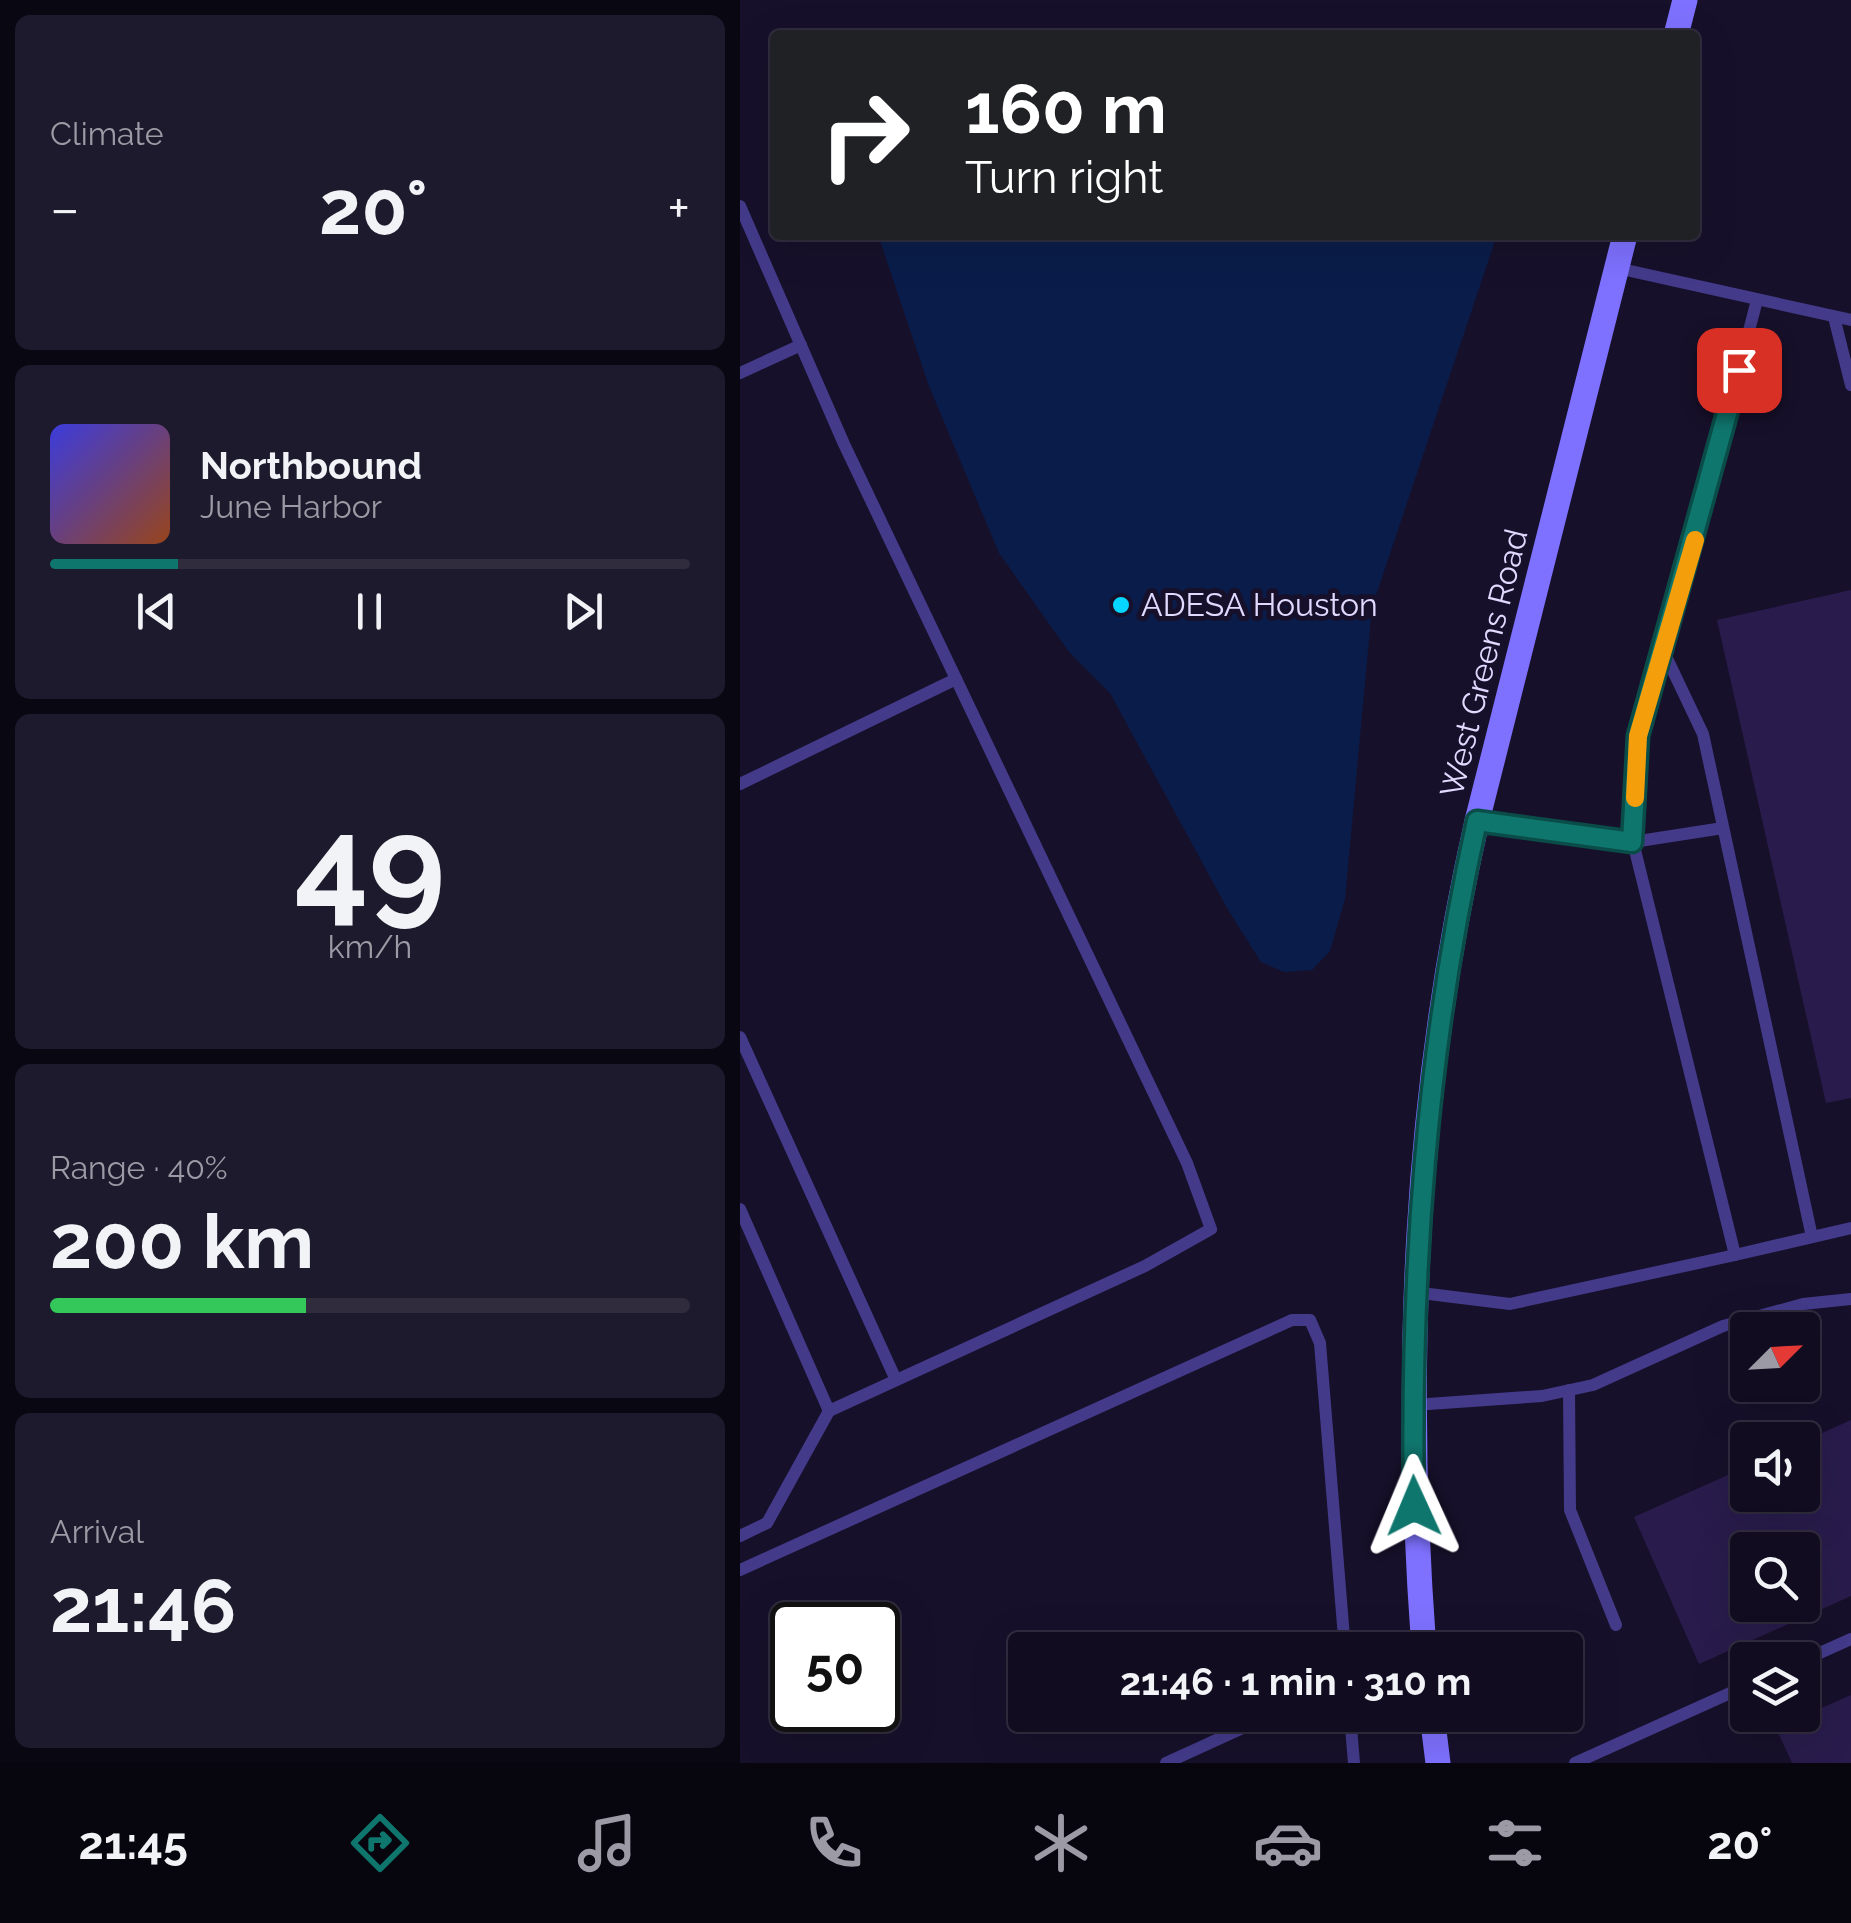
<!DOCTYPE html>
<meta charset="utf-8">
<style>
:root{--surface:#110c20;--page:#1e1a2d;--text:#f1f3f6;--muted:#9c9ba5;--line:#302c3e;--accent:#0f766e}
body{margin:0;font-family:Raleway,sans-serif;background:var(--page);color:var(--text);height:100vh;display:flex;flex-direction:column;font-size:38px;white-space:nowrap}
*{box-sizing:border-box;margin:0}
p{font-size:32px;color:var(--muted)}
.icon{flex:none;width:55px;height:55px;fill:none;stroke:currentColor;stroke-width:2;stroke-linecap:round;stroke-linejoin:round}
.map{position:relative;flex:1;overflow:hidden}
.sheet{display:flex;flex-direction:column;gap:15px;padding:15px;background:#090712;width:740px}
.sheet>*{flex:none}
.banner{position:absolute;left:30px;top:30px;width:930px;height:210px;border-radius:10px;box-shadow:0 10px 40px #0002,0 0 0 2px var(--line);background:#202124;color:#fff;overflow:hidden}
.needle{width:65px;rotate:66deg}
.fabs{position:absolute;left:990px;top:1312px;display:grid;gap:20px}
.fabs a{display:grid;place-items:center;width:90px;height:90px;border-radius:10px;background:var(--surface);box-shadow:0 10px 40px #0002,0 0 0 2px var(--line);font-size:50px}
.speed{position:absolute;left:30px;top:1602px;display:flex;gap:20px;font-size:50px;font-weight:700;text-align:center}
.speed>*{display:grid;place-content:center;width:130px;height:130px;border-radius:50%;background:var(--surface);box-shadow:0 10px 40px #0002,0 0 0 2px var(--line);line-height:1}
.speed .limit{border:5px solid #111;border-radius:15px;background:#fff;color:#111}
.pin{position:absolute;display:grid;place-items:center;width:85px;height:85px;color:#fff;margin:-42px;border-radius:20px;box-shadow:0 5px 15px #0006}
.me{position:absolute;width:110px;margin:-55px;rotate:359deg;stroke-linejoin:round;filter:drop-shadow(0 0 8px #0008)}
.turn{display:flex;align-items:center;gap:35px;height:210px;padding:0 30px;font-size:45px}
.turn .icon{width:130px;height:130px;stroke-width:2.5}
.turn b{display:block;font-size:70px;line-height:85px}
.big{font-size:75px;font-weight:700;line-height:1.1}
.sheet .widget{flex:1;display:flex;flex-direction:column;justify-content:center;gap:15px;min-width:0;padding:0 35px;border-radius:15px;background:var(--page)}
.sheet .dial{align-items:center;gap:0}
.dial b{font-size:130px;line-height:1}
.song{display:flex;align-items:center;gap:30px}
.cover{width:120px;height:120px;border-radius:15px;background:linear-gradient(135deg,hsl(240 70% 55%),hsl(20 70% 35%))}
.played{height:10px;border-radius:5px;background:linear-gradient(90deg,var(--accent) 20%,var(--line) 20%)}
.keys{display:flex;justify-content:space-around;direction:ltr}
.heat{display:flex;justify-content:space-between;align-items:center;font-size:55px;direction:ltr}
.charge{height:15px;border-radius:8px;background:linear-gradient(90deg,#34c759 40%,var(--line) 0)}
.trip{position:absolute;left:268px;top:1632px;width:575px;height:100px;border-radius:10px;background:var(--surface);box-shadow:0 10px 40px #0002,0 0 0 2px var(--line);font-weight:700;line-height:100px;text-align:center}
.dock{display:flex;height:160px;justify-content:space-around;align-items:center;background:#07050d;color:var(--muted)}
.dock .icon{width:70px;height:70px}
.dock .current{color:var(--accent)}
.dock b{font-size:45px;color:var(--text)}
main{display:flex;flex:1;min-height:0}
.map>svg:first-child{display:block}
.water{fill:#0a1d4a}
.building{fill:#291c4c;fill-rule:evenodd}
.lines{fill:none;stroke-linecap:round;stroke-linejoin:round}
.lane{stroke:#433b8a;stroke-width:12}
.secondary{stroke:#7e71ff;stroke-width:25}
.route-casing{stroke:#0a4d48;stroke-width:25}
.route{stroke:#0f766e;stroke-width:18}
.slow{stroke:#f59e0b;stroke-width:18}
.poi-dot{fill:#06d5ff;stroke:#17102b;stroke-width:4}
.labels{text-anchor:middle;stroke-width:10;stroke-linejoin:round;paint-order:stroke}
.poi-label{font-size:32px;fill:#e1daff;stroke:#17102b;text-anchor:start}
.street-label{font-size:32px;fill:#e1daff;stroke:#17102b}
</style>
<main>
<section class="sheet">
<div class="widget"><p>Climate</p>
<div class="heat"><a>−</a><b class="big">20°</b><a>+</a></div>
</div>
<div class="widget">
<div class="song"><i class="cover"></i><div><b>Northbound</b><p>June Harbor</p></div></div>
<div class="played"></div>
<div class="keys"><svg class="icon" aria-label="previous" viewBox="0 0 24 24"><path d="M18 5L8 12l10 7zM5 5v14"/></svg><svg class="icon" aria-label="pause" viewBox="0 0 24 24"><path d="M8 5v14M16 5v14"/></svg><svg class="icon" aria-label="next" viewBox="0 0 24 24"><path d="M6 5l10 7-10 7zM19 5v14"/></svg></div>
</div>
<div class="widget dial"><b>49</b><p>km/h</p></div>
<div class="widget"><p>Range · 40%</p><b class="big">200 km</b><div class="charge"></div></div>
<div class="widget"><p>Arrival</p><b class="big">21:46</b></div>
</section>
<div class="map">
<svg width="1111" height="1763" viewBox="0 0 1111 1763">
<rect width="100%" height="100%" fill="#17102b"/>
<polygon class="water" points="138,235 757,235 632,607 605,899 590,951 572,970 544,972 521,962 487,908 370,693 329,652 259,553 189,386"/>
<g class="building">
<polygon points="1111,590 1111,1098 1086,1103 977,620"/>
<path d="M1111 1420V1596L959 1664 894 1517 1008 1466V1495H1062V1442ZM1008 1550H1062V1605H1008Z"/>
<polygon points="1111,1695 1111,1763 1052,1763 1036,1728"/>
</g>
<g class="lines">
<g class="lane">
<polyline points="0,206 104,444 447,1163 471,1229 405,1266 89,1411 0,1209"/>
<polyline points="877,268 1111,320"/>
<polyline points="1017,300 951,553 897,736 893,842 995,1255 1111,1228"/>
<polyline points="1094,317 1111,385"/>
<polyline points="0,373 61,345"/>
<polyline points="923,650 963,734 1072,1237"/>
<polyline points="0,784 216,679"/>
<polyline points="737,821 893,842 983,828"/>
<polyline points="0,1037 156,1380"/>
<polyline points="673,1292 770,1304 995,1255"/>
<polyline points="829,1390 830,1510 876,1625"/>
<polyline points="674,1405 802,1396 853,1385 983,1326 1063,1304 1111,1299"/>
<polyline points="0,1536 27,1523 89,1411"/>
<polyline points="0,1570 552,1320 570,1320 580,1343 605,1650"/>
<polyline points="1062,1661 1111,1639"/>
<polyline points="610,1715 614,1763"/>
<polyline points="426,1763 531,1715"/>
<polyline points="835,1763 1008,1685"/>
</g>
<g class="secondary">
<polyline points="936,35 945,0"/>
<path d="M684 1650C663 1368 674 1098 737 821L885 235"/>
<polyline points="692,1715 698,1763"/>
</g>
</g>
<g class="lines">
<defs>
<path id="route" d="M674 1506C670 1275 686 1048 737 821L892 842 898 736 999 370"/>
</defs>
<use href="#route" class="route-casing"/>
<use href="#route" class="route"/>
<polyline class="slow" points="895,798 898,736 955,540"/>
</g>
<circle class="poi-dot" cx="381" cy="605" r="10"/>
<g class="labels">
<g class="poi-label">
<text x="401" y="616">ADESA Houston</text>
</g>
<g class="street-label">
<text transform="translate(744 663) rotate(-76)" y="11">West Greens Road</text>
</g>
</g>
</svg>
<div class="fabs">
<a><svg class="needle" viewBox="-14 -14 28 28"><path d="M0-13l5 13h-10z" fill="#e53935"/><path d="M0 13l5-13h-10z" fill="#9c9ba5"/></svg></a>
<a><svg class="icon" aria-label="sound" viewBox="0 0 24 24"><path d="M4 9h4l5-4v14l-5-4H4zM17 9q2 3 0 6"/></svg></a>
<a><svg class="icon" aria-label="search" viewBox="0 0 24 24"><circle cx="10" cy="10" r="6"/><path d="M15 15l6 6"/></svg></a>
<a><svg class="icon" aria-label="layers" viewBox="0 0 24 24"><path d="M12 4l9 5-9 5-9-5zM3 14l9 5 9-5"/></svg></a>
</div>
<div class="speed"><div class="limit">50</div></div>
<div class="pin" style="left:999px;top:370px;background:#d93025"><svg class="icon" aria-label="arrive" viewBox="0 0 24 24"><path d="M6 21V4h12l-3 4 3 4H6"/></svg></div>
<svg class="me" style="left:674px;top:1506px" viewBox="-20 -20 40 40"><path d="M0-17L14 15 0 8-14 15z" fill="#0f766e" stroke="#fff" stroke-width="4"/></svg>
<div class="trip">21:46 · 1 min · 310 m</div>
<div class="banner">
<div class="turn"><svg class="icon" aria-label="right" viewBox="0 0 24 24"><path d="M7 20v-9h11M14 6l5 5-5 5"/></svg><div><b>160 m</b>Turn right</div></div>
</div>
</div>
</main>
<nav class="dock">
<b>21:45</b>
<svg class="icon current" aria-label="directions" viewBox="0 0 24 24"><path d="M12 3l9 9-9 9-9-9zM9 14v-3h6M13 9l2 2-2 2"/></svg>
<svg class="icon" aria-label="music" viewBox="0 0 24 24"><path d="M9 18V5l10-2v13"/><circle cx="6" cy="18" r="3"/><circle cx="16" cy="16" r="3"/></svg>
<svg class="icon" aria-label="phone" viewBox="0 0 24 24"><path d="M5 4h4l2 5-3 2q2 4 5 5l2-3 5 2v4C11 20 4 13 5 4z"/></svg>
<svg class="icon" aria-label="climate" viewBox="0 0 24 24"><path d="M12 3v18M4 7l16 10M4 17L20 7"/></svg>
<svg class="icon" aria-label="car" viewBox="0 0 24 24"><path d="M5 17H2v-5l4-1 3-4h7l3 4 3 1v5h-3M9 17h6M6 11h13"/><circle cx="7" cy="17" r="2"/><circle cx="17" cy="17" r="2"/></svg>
<svg class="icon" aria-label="filters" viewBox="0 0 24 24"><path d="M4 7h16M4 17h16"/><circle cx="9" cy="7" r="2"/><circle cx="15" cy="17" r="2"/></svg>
<b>20°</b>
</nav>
